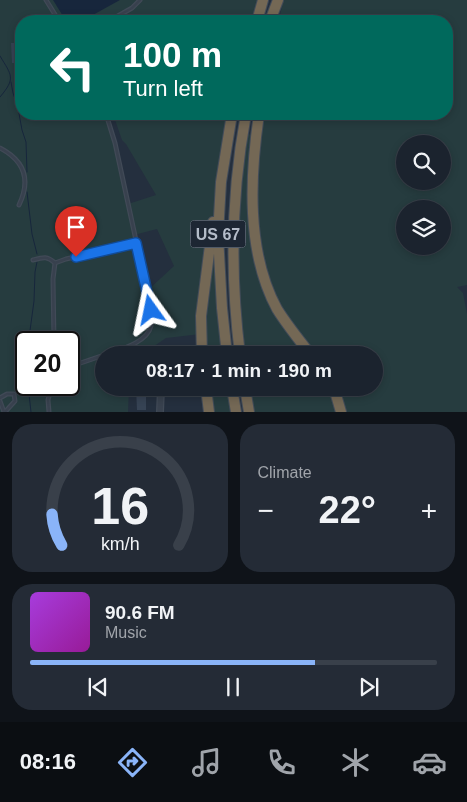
<!DOCTYPE html>
<meta charset="utf-8">
<style>
:root{--surface:#1b232e;--page:#242b36;--text:#f1f3f6;--muted:#a0a4aa;--line:#39404a;--accent:#8ab4f8}
body{margin:0;font-family:Arial,sans-serif;background:var(--page);color:var(--text);height:100vh;display:flex;flex-direction:column;font-size:19px;white-space:nowrap}
*{box-sizing:border-box;margin:0}
p{font-size:16px;color:var(--muted)}
.icon{flex:none;width:28px;height:28px;fill:none;stroke:currentColor;stroke-width:2;stroke-linecap:round;stroke-linejoin:round}
.map{position:relative;height:412px;overflow:hidden}
.details{display:flex;flex-direction:column;gap:12px;padding:12px;background:#0f1319;flex:1}
.details>*{flex:none}
.banner{position:absolute;left:15px;top:15px;width:438px;height:105px;border-radius:20px;box-shadow:0 2px 8px #0003,0 0 0 1px var(--line);background:#00695c;color:#fff;overflow:hidden}
.controls{position:absolute;left:396px;top:135px;display:grid;gap:10px}
.controls a{display:grid;place-items:center;width:55px;height:55px;border-radius:50%;background:var(--surface);box-shadow:0 2px 8px #0003,0 0 0 1px var(--line);font-size:25px}
.speed{position:absolute;left:15px;top:331px;display:flex;gap:10px;font-size:25px;font-weight:700;text-align:center}
.speed>*{display:grid;place-content:center;width:65px;height:65px;border-radius:50%;background:var(--surface);box-shadow:0 2px 8px #0003,0 0 0 1px var(--line);line-height:1}
.speed .limit{border:2px solid #111;border-radius:8px;background:#fff;color:#111}
.pin{position:absolute;display:grid;place-items:center;width:42px;height:42px;color:#fff;margin:-51px -21px;border-radius:50% 50% 50% 0;rotate:-45deg;box-shadow:0 0 5px #0007}
.pin .icon{rotate:45deg}
.me{position:absolute;width:55px;margin:-28px;rotate:348deg;stroke-linejoin:round;filter:drop-shadow(0 0 4px #0008)}
.turn{display:flex;align-items:center;gap:18px;height:105px;padding:0 25px;font-size:22px}
.turn .icon{width:65px;height:65px;stroke-width:2.5}
.turn b{display:block;font-size:35px;line-height:42px}
.big{font-size:38px;font-weight:700;line-height:1.1}
.details .card{flex:1;display:flex;flex-direction:column;justify-content:center;gap:8px;min-width:0;padding:0 18px;border-radius:20px;background:var(--page)}
.details .dial{align-items:center;gap:0}
.dial svg{height:130px;overflow:visible;fill:none;stroke:var(--line);stroke-width:7;stroke-linecap:round;text-anchor:middle}
.dial text{fill:var(--text);stroke:none}
.song{display:flex;align-items:center;gap:15px}
.cover{width:60px;height:60px;border-radius:8px;background:linear-gradient(135deg,hsl(280 70% 55%),hsl(300 70% 35%))}
.played{height:5px;border-radius:2px;background:linear-gradient(90deg,var(--accent) 70%,var(--line) 70%)}
.keys{display:flex;justify-content:space-around;direction:ltr}
.heat{display:flex;justify-content:space-between;align-items:center;font-size:28px;direction:ltr}
.details .tiles{flex:1;display:grid;gap:12px;grid-template-columns:1fr 1fr}
.card:last-child{grid-column:span 2}
.trip{position:absolute;left:95px;top:346px;width:288px;height:50px;border-radius:25px;background:var(--surface);box-shadow:0 2px 8px #0003,0 0 0 1px var(--line);font-weight:700;line-height:50px;text-align:center}
.tabs{display:flex;height:80px;justify-content:space-around;align-items:center;background:#0b0e12;color:var(--muted)}
.tabs .icon{width:35px;height:35px}
.tabs .selected{color:var(--accent)}
.tabs b{font-size:22px;color:var(--text)}
.map>svg:first-child{display:block}
.green{fill:#263c3f;fill-rule:evenodd}
.water{fill:#17263c}
.lines{fill:none;stroke-linecap:round;stroke-linejoin:round}
.stream{stroke:#17263c;stroke-width:1}
.building{fill:#364354}
.service-casing{stroke:#414a57;stroke-width:5}
.minor-casing{stroke:#414a57;stroke-width:8}
.motorway-casing{stroke:#434c59;stroke-width:12}
.service{stroke:#38414e;stroke-width:2.5}
.minor{stroke:#38414e;stroke-width:5.5}
.motorway{stroke:#746855;stroke-width:10}
.route-casing{stroke:#114b97;stroke-width:12}
.route{stroke:#1a73e8;stroke-width:9}
.labels{text-anchor:middle;stroke-width:5;stroke-linejoin:round;paint-order:stroke}
.shield{fill:#1d2633;stroke:#878f9c;stroke-width:1}
.shield-label{font-size:16px;font-weight:bold;fill:#b4bcc9}
</style>
<div class="map">
<svg width="467" height="412" viewBox="0 0 467 412">
<rect width="100%" height="100%" fill="#242f3e"/>
<g class="green">
<path d="M0 0H263L257 21H21V114H106L115 143 128 204 156 195 126 144 122 140 113 114H232L218 235 227 355H202L201 334 166 338 141 355H104V388H129L128 412H0ZM157 229 174 266 147 291 134 235ZM26 342H69V385H26Z"/>
<path d="M283 0H467V285L457 287 463 293 467 314V412H249L245 388H374V355H240L235 309 243 131 256 138 261 114H446V21H279ZM405 144H442V181H405ZM405 209H442V246H405Z"/>
<polygon points="206,388 232,388 236,412 209,412"/>
</g>
<polygon class="water" points="53,0 120,0 82,21 66,21"/>
<g class="lines">
<g class="stream">
<path d="M0 56C12 76 16 78 0 97"/>
<polyline points="11,82 13,93 18,108 22,130 26,142 27,172"/>
<polyline points="27,192 32,234 37,254"/>
<polyline points="28,342 29,338 34,301 35,272 37,262"/>
<polyline points="26,346 24,352 26,372"/>
<polyline points="28,385 31,412"/>
</g>
</g>
<g class="building">
<polygon points="11,43 21,43 21,63 12,63"/>
<polygon points="136,388 146,388 146,410 137,410"/>
</g>
<g class="lines">
<defs>
<g id="service">
<polyline points="46,0 59,21"/>
<polyline points="109,21 132,8 140,0"/>
<polyline points="19,70 21,68"/>
<path d="M0 148C25 161 31 180 19 205"/>
<path d="M33 260C44 257 47 256 55 263"/>
<polyline points="54,342 53,279 55,263 66,259 136,243"/>
<path d="M105 355C119 350 147 343 151 326 152 321 151 315 151 310L115 143 106 114"/>
<polyline points="69,367 104,355"/>
<polyline points="0,398 7,394 14,394 15,401 5,412"/>
<polyline points="0,401 4,412"/>
<polyline points="49,412 48,400 52,385"/>
</g>
<polyline id="minor" points="160,412 161,388"/>
<g id="motorway">
<polyline points="257,21 263,0"/>
<polyline points="270,21 278,0"/>
<path d="M259 114C250 176 246 252 277 309 287 325 299 340 311 355"/>
<polyline points="202,355 201,316 213,222"/>
<polyline points="227,355 222,308 218,235 221,182 232,114"/>
<path d="M240 355C230 274 231 194 246 114"/>
<polyline points="206,388 209,412"/>
<polyline points="232,388 236,412"/>
<polyline points="245,388 249,412"/>
<polyline points="334,388 341,412"/>
</g>
</defs>
<use href="#service" class="service-casing"/>
<use href="#minor" class="minor-casing"/>
<use href="#motorway" class="motorway-casing"/>
<use href="#service" class="service"/>
<use href="#minor" class="minor"/>
<use href="#motorway" class="motorway"/>
</g>
<g class="lines">
<defs>
<polyline id="route" points="76,257 136,243 151,310"/>
</defs>
<use href="#route" class="route-casing"/>
<use href="#route" class="route"/>
</g>
<g class="labels">
<rect class="shield" x="190.5" y="220.5" width="55" height="27" rx="4"/>
<g class="shield-label">
<text x="218" y="240">US 67</text>
</g>
</g>
</svg>
<div class="controls">
<a><svg class="icon" aria-label="search" viewBox="0 0 24 24"><circle cx="10" cy="10" r="6"/><path d="M15 15l6 6"/></svg></a>
<a><svg class="icon" aria-label="layers" viewBox="0 0 24 24"><path d="M12 4l9 5-9 5-9-5zM3 14l9 5 9-5"/></svg></a>
</div>
<div class="speed"><div class="limit">20</div></div>
<div class="pin" style="left:76px;top:257px;background:#d93025"><svg class="icon" aria-label="arrive" viewBox="0 0 24 24"><path d="M6 21V4h12l-3 4 3 4H6"/></svg></div>
<svg class="me" style="left:151px;top:310px" viewBox="-20 -20 40 40"><path d="M0-17L14 15 0 8-14 15z" fill="#1a73e8" stroke="#fff" stroke-width="4"/></svg>
<div class="trip">08:17 · 1 min · 190 m</div>
<div class="banner">
<div class="turn"><svg class="icon" aria-label="left" viewBox="0 0 24 24"><path d="M17 20v-9H6M10 6l-5 5 5 5"/></svg><div><b>100 m</b>Turn left</div></div>
</div>
</div>
<section class="details">
<div class="tiles">
<div class="card dial"><svg viewBox="0 0 100 80">
<path d="M14 69A42 42 0 1 1 86 69"/>
<path d="M14 69A42 42 0 0 1 8 50" stroke="#8ab4f8"/>
<text x="50" y="56" font-size="32" font-weight="700">16</text>
<text x="50" y="72" font-size="11">km/h</text>
</svg></div>
<div class="card"><p>Climate</p>
<div class="heat"><a>−</a><b class="big">22°</b><a>+</a></div>
</div>
<div class="card">
<div class="song"><i class="cover"></i><div><b>90.6 FM</b><p>Music</p></div></div>
<div class="played"></div>
<div class="keys"><svg class="icon" aria-label="previous" viewBox="0 0 24 24"><path d="M18 5L8 12l10 7zM5 5v14"/></svg><svg class="icon" aria-label="pause" viewBox="0 0 24 24"><path d="M8 5v14M16 5v14"/></svg><svg class="icon" aria-label="next" viewBox="0 0 24 24"><path d="M6 5l10 7-10 7zM19 5v14"/></svg></div>
</div>
</div>
</section>
<nav class="tabs">
<b>08:16</b>
<svg class="icon selected" aria-label="directions" viewBox="0 0 24 24"><path d="M12 3l9 9-9 9-9-9zM9 14v-3h6M13 9l2 2-2 2"/></svg>
<svg class="icon" aria-label="music" viewBox="0 0 24 24"><path d="M9 18V5l10-2v13"/><circle cx="6" cy="18" r="3"/><circle cx="16" cy="16" r="3"/></svg>
<svg class="icon" aria-label="phone" viewBox="0 0 24 24"><path d="M5 4h4l2 5-3 2q2 4 5 5l2-3 5 2v4C11 20 4 13 5 4z"/></svg>
<svg class="icon" aria-label="climate" viewBox="0 0 24 24"><path d="M12 3v18M4 7l16 10M4 17L20 7"/></svg>
<svg class="icon" aria-label="car" viewBox="0 0 24 24"><path d="M5 17H2v-5l4-1 3-4h7l3 4 3 1v5h-3M9 17h6M6 11h13"/><circle cx="7" cy="17" r="2"/><circle cx="17" cy="17" r="2"/></svg>
</nav>
